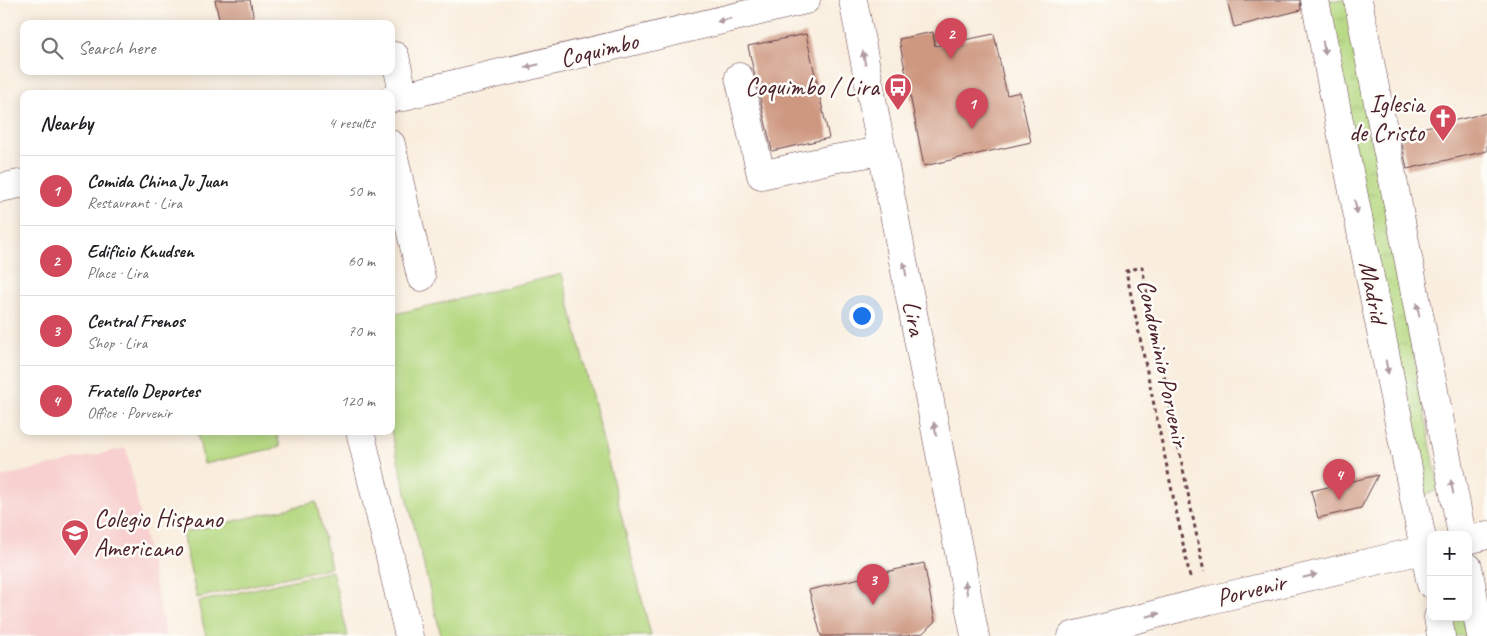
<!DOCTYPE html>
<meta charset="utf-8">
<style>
:root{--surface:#fff;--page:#f6f6f6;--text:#202124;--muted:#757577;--line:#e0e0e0;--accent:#d1495b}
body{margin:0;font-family:Caveat,sans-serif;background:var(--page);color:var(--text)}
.controls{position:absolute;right:15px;bottom:15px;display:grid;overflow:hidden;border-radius:10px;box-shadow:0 2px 12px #0003}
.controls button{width:45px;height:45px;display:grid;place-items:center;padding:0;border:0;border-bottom:1px solid var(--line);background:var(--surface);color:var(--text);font:25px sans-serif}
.you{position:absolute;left:861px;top:315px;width:18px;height:18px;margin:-12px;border:4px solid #fff;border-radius:50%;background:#1a73e8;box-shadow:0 0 0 8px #1a73e833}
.badge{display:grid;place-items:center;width:32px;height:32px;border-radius:50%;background:var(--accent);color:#fff;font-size:16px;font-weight:700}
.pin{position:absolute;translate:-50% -41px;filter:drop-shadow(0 1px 2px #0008)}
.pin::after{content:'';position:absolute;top:26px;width:18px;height:15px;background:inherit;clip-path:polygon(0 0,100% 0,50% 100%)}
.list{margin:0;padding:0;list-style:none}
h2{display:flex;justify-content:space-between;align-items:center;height:65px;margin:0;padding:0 20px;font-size:21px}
h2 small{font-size:16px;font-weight:400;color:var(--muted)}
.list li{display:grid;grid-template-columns:32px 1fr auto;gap:15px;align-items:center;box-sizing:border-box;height:70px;padding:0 20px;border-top:1px solid var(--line)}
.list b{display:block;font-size:19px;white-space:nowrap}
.list p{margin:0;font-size:16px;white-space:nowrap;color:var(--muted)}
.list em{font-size:16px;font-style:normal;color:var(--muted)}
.icon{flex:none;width:28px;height:28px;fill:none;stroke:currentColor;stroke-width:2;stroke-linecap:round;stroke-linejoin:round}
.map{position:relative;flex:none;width:1487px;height:636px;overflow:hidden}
.search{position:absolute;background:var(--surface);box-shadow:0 2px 12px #0003;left:20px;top:20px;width:375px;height:55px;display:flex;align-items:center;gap:12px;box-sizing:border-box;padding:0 18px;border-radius:10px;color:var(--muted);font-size:19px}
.panel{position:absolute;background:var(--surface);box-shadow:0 2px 12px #0003;left:20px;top:90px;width:375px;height:345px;border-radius:10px}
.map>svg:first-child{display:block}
</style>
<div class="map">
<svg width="1487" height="636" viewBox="0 0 1487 636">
<defs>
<pattern id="grass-tufts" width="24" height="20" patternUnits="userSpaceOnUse" patternTransform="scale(1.25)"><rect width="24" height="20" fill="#b5d881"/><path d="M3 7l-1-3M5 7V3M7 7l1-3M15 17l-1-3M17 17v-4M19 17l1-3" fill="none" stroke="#9db970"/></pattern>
</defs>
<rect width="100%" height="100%" fill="#fdfcf7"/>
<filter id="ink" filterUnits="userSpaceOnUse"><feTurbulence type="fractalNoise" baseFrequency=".02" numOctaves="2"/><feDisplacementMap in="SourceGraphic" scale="10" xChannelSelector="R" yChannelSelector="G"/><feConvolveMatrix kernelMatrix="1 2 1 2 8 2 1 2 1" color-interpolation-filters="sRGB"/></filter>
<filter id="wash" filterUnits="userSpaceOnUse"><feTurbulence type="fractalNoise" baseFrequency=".0096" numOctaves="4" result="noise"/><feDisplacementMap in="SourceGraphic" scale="20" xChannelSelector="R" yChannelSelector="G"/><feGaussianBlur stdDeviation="1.12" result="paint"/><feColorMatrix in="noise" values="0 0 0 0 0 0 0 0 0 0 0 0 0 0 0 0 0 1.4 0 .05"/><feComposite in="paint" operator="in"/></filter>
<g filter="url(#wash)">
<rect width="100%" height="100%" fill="#f9eddd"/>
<path fill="#f7d0cf" d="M126,448l40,188h-166v-159z"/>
<path fill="url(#grass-tufts)" stroke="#807c56" d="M1324,0h23l92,489 -11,5 -8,-1z
M1445,617h22l4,19h-22z"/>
<path fill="#b5d881" stroke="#807c56" d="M562,274l89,362h-210l-50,-205v-116z
M197,431h79l4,16 -76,17z
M316,502l15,65 -134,31 -15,-65z
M332,571l16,65h-142l-8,-34z"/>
<g id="blocks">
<path fill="#cd9780" d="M215,0h35l5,24h-35z
M1227,0h73l1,10 -67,17z
M933,32l2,14 59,-12 13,61 13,-3 11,50 -107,24 -25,-127z
M806,34l23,104 -57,13 -24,-105z
M1487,113v38l-80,18 -7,-36z
M1378,475l-17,33 -43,10 -7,-27z
M924,563l11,58 -12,12 -16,3h-86l-12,-46z"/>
</g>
</g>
<g filter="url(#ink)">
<use href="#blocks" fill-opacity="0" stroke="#643e46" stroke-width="1"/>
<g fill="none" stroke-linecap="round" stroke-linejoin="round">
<g stroke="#643e46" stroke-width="29">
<path id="minor" d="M1315,0l116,584
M1358,0l104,535
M395,56l9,41
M739,77l22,98 72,-16 49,-8
M391,99l415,-99
M391,144l30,133
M0,188l24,-5
M360,431l49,205
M1468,540l19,-5
M1468,567l13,69
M1438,617l3,19
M1072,636l138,-36 221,-52"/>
</g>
<g stroke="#643e46" stroke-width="29">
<path id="major" d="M853,0l122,636"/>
</g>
<path stroke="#643e46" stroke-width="3" stroke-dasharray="4 4" stroke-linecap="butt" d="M1190,577l-64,-306 16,-4 62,305"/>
<use href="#minor" stroke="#fff" stroke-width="28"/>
<use href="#major" stroke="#fff" stroke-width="28"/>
</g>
<defs><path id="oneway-solid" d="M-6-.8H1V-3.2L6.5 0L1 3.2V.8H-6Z" transform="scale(1.25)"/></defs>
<g fill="#ae9aa0">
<use href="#oneway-solid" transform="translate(724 20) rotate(166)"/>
<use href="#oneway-solid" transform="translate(1324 48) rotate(79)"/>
<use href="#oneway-solid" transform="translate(864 58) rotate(-101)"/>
<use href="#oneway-solid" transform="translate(532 66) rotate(166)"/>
<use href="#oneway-solid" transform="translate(1356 207) rotate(79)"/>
<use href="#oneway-solid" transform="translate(905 269) rotate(-101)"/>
<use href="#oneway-solid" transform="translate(1418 310) rotate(-101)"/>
<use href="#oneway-solid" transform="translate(1387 367) rotate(79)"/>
<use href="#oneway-solid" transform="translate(935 429) rotate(-101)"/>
<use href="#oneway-solid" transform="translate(1452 487) rotate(-101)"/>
<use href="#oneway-solid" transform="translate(1310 576) rotate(-14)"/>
<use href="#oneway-solid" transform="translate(966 588) rotate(-101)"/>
<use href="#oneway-solid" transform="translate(1153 615) rotate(-14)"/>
</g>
</g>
<defs>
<g id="bus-pin" transform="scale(1.4375)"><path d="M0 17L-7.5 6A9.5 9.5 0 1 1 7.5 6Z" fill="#d1495b" stroke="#fdfcf7"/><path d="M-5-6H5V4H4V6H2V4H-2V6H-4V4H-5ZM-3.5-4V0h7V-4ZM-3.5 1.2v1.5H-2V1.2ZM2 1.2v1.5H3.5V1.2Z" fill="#fff"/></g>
<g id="church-pin" transform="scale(1.4375)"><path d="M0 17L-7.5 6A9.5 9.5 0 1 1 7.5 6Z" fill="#d1495b" stroke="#fdfcf7"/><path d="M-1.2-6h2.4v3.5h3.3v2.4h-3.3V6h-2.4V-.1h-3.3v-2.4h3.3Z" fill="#fff"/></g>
<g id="school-pin" transform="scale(1.4375)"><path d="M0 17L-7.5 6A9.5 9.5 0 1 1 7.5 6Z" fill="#d1495b" stroke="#fdfcf7"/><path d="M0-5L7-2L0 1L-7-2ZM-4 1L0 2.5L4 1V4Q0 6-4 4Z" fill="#fff"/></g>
</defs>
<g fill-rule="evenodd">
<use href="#bus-pin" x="898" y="87"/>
<use href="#church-pin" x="1443" y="118"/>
<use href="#school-pin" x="75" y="533"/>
</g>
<g text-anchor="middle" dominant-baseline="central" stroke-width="5" stroke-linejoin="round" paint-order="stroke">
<g font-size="25" fill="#4a1f2b" stroke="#fdfcf7">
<text transform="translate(599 50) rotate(-14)">Coquimbo</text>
<text transform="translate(1373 292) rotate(79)">Madrid</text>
<text transform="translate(914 318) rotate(79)">Lira</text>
<text transform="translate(1163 363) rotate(78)">Condominio Porvenir</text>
<text transform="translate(1251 590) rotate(-14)">Porvenir</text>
</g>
<g font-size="25" fill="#4a1f2b" stroke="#fdfcf7" text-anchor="end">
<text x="879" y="87">Coquimbo / Lira</text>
<text x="1424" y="104">Iglesia<tspan x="1424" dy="29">de Cristo</tspan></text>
<text x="94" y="519" text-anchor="start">Colegio Hispano<tspan x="94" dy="29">Americano</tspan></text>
</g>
</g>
</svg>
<div class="controls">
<button>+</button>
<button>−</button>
</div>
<div class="you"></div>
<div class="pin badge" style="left:972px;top:129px">1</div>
<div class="pin badge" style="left:951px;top:59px">2</div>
<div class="pin badge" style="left:873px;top:605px">3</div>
<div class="pin badge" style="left:1339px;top:500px">4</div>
<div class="search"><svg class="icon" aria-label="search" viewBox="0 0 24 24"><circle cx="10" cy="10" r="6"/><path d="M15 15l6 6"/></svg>Search here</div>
<section class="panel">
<h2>Nearby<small>4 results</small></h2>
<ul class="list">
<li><span class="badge">1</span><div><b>Comida China Ju Juan</b><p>Restaurant · Lira</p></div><em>50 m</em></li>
<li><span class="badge">2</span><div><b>Edificio Knudsen</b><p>Place · Lira</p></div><em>60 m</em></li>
<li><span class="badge">3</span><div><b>Central Frenos</b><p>Shop · Lira</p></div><em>70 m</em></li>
<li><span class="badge">4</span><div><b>Fratello Deportes</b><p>Office · Porvenir</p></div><em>120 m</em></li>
</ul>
</section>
</div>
